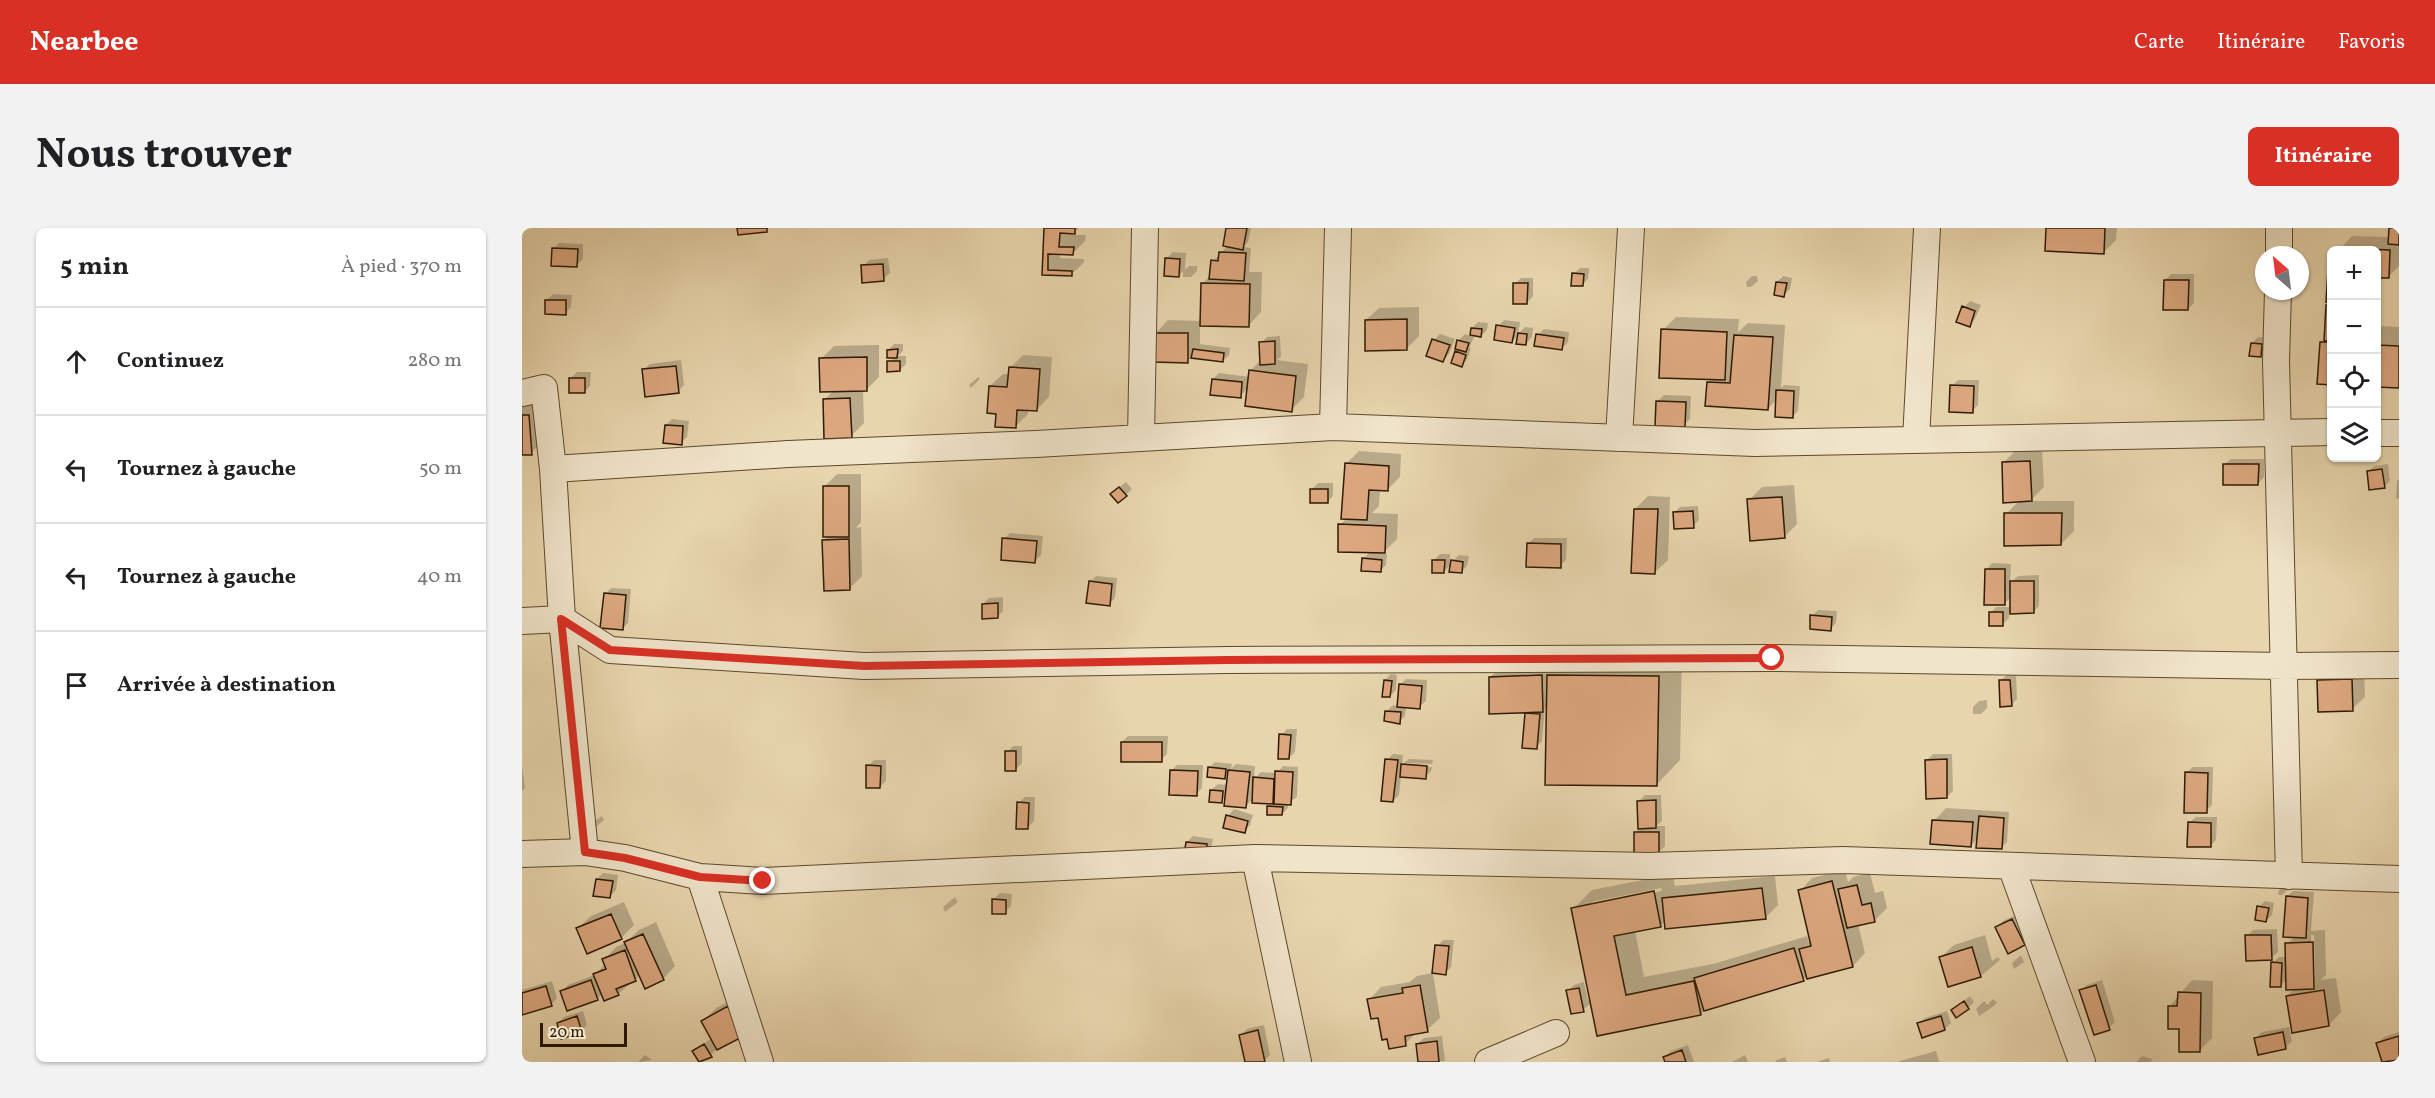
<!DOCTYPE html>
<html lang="fr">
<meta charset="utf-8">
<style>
:root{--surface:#fff;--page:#f2f2f2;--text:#202124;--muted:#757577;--line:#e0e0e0;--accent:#d93025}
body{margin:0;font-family:Vollkorn,serif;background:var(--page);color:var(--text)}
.controls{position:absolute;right:18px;top:18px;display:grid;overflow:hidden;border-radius:9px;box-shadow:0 2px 4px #0004}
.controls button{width:54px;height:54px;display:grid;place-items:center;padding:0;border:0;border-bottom:2px solid var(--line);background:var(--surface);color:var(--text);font:30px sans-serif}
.compass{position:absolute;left:1733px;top:18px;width:54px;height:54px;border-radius:50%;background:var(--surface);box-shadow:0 2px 4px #0004;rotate:332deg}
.scale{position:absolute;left:18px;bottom:15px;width:87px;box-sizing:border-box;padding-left:6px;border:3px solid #2f1a00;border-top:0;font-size:16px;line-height:21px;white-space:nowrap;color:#2f1a00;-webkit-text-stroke:4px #f0e4ca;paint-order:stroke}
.stop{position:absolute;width:18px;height:18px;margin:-14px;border:4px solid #d93025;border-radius:50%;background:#fff}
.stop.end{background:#d93025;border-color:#fff;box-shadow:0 2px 6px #0008}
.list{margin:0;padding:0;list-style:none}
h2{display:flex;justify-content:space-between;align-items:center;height:78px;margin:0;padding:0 24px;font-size:26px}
h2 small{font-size:20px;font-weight:400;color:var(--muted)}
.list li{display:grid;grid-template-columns:39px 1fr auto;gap:18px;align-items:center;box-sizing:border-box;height:108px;padding:0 24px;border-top:2px solid var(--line)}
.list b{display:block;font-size:22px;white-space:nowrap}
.list em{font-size:20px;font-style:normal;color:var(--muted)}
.icon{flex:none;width:33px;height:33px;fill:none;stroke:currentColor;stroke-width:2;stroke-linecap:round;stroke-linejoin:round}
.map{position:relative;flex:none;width:1877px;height:834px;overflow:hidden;border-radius:9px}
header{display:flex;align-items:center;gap:36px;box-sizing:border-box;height:84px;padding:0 30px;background:var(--accent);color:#fff}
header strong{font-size:28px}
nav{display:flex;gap:33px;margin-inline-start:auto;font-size:21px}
.intro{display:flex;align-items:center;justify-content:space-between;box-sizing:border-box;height:144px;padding:0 36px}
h1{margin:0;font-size:42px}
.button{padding:15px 27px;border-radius:9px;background:var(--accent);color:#fff;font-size:21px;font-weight:700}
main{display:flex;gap:36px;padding:0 36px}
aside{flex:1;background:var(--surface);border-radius:9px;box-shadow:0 2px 4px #0004}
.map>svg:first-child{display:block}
</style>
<header>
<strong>Nearbee</strong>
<nav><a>Carte</a><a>Itinéraire</a><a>Favoris</a></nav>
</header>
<div class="intro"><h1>Nous trouver</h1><a class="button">Itinéraire</a></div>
<main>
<aside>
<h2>5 min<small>À pied · 370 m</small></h2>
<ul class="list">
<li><svg class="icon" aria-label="ahead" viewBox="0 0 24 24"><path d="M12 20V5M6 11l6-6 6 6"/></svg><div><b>Continuez</b></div><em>280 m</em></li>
<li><svg class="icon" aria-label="left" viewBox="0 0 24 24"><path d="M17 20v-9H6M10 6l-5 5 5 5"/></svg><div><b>Tournez à gauche</b></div><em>50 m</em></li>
<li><svg class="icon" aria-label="left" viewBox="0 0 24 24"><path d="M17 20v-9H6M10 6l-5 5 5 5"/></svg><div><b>Tournez à gauche</b></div><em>40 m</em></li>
<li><svg class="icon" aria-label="arrive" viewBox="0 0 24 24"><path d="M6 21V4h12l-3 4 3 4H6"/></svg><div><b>Arrivée à destination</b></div></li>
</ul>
</aside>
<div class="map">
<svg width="1877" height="834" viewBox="0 0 1877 834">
<rect width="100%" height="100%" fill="#e8d5ad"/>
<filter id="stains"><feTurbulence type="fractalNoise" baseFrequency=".00333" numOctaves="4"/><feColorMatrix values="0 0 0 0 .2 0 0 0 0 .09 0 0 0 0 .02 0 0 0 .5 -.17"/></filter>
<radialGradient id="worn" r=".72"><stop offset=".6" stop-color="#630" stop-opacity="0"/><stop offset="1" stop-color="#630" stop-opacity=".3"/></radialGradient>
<path fill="#0003" fill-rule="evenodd" d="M524,0h33l-7,7h14l-1,6 -13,13 -12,-1v5l24,1v3l-13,13 -27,-1z
M706,0h23l-3,14 -5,5 8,1 -2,24h13l-1,40 -12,13 -49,-1v20l30,4 -1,7 -6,6 -31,-4 -5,4 -31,-28 12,-13 33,1 1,-37 9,-9 1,-14 8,-6 7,-9z
M1526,0h69l-1,12 -13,13z
M1869,0h8v38l-11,11 -12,-27h-37l13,-14 38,1z
M37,15l24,1v15l-6,6 -24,-16z
M651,24l13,1 -1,17 4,-4h8v5l-6,6h-8v-6l-4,5 -12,-18z
M366,30l2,15 -7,6 -20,-13 6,-6z
M1058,40h9l-1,11 -6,6 -8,-11z
M1649,46h23v29l-6,6 -23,-29z
M1230,48h5l1,5 -7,6h-4l-1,-5z
M1261,48l9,2 -2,11 -6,6 -7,-13z
M999,50h12v18l-6,7 -12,-19z
M31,66l19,1 -1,12 -6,6 -18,-13z
M1448,73l11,4 -6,14 -6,6 -5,-18z
M897,79v29l-13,13 -40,-29 13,-12z
M1154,89l63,2 -1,13 10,-9 37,2 -4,63 3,-3 16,1 -2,25 -6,6 -15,-18 -9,10 -60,-27 4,-4 -49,-48z
M982,92l16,2 -2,12 7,-7 8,1 -1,9 -6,7 -7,-10 -7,8 -14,-16z
M956,94l10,1 -1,7 -6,6 -6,-1 -6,13h2l-4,12 -6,6 -5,-14 3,-3v-9l6,-6 6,2 1,-8z
M1854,98l23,1v60l-23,-1z
M1022,101l25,3 -1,10 -6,6 -24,-13z
M918,106l15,5 -6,15 -6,6 -9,-20z
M758,108l1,21 -4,3 31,4 -4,33 -13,13 -43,-22 -8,8 -27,-17 6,-6 31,4v-6l11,-11v-17l6,-6z
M1736,109l9,1 -1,12 -6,6 -8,-13z
M372,116h9v7l-5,5h8v8l-6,6 -11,-8 5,-5 -6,-7z
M357,117v32l-13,13h-3l1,33 -13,13 -27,-36 9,-9 -12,-32 13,-13z
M501,127l29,2 -3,40 -12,12h-9v5l-13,13 -17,-15 -8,-26 13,-12h7v-6z
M159,132l3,25 -6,6 -34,-21 6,-6z
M55,144h14l-1,14 -6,6 -13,-14z
M456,149l2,2 -9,9 -2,-3z
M1436,152h21l-1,25 -6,6 -20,-25z
M1142,167l27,1 -1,23 -6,6 -26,-24z
M19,175l3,37 -13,13 -9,1v-50z
M150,191l17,2 -2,16 -6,6 -15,-18z
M1520,221l2,38 -14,14h44v30l-13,13 -55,-30 13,-13 -16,-38 13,-13z
M837,223l42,3 -1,23 -13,13 -7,-1 -1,17 -7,7 26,1 -1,25 -15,15h5l-1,11 -6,6 -17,-12 8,-8 -31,-26 7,-7 -1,-54z
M1709,231h33v18l-6,7 -34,-19z
M1866,236l2,17 -6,6 -16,-15 6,-6z
M315,246h24v48l-5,6 5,-1 1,49 -13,13 -26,-48 6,-6 -5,-48z
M1877,251v20l-3,-1 1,-17z
M604,254l6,7 -6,6 -8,-7z
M796,255h15v13l-6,6 -15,-13z
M1272,257l3,39 -13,13 -35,-37 13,-13z
M1126,268l22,1 -2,63 -13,12 -20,-63z
M1176,278l1,14 -6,6 -19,-13 6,-6z
M488,305l33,3 -2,19 -6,6 -31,-22z
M1012,310h33l-1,22 -6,6 -32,-22z
M918,326h10v10l9,-9 10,1 -2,10 -6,6 -9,-9 -8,9 -10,-12z
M1470,335l19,1 -1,19 8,-7 21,-1v31l-6,6h-24v6l-6,6 -13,-11 6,-6h16v-11l-8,8 -18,-34z
M574,348l21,2 -2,20 -6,6 -19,-22z
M89,360l20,1 -3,34 -6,6 -17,-35z
M481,369v14l-6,6 -14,-13 6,-6z
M1296,382l19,1 -1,12 -6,6 -18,-13z
M1160,425l-2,107 -23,24 -109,-79 -3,3 -3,33 -6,6 -9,-33 2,-3 -39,-34 13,-12z
M1842,439l1,30 -13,12 -34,-28 13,-13z
M869,446l6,1 -1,15 -6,6 -5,-16z
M1494,446l1,25 -6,6 -11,-24 7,-6z
M884,451l21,1 -1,21 -7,6 -13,-1 -1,10 -6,6 -12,-11 6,-6 5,1 2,-21z
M1465,472v8l-6,6h-8v-7l6,-6z
M765,501h10l-2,23 -6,6 -8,-23z
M606,508h40l-1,18 -6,6 -39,-18z
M491,518h9v17l-6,6 -9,-17z
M871,526l10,1 -1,10 7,-6 24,1 -1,4 -26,-1v3l26,1 -1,4 -6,6 -24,-1 -2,19 -6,6 -6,-41z
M1411,526h19l1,37 -6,6 -20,-37z
M352,532h12v21l-6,6 -12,-21z
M693,534l17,2 -1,5 5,-5 19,2 -1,13 7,-7 16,1 6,-7 15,1 -1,30 -9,6v5l-6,6 -14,-7 4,-4 -18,-5 -9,9 -18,-11 -6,5 -10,-11 7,-6 10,1 1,-12 -5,5 -15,-10z
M655,537h26l-1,23 -6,6 -25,-23z
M0,538l3,22 -3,3z
M1671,539h20l-1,38 -6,6 -20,-38z
M1123,567h16l1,26 -6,5h9v20l-6,6 -23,-20 3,-3v-28z
M503,569h10l-1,24 -7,7 -8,-25z
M1424,580l63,4 -2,30 -6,6 -22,-11 -8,9 -37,-25z
M712,581l19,6 -3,10 -6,7 -16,-16z
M80,588l2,4 -12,10 -3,-5z
M1674,589h21l-1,23 -6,6 -21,-23z
M671,608l20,3 -2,10 -24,-7z
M1323,642l3,12 5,-5 17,-4 5,20 8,-2 4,17 -13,13 -16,3 7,29 -12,13 -45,11v-2l-5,5 -98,29 -4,5 -109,-12 -9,8 -15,-19 6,-6 10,-3 4,18h3l-18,-91 19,-19 81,-16 2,12 100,-10 3,29 -13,13 -100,3 -5,5 -25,5 9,46 69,-13 94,-28 2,6 2,-3 -11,-48 12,-13zM1139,660l1,3 -70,14v-3z
M81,645l15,2 -2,15 -6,6 -13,-17z
M1763,656l4,1 -1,4 -6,6h-4l1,-5z
M1771,663l21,1 -3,39 14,-1 1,45 -6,5 16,-2 5,34 -12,13 -42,-29 8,-8 -7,-10 -8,8 -7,-23 6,-6h8v-13l8,-8 -8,-39zM1789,707h3l1,42h-3z
M478,665l12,1 -1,12 -6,6 -11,-13z
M433,669l3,5 -13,10 -2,-5z
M1743,673l9,2 -2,12 -6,6 -7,-14z
M102,674l10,23 -13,13 -43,-10 13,-12z
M1496,686l12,24 -6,6 -27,-16 6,-7z
M134,694l19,44 -12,13 -23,-4 -22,19 -15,-1 -6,6 -35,-8 6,-6 27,-10 10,-11 -1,-4 12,-13 9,-4 14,-13z
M1755,701l1,23 -7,6 -24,-22 6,-6z
M1463,707l7,26 6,-4 2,3 -19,16 -40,-19 13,-12z
M921,712h11l-3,27 -6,6 -8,-27z
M1499,727l3,7 -10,7 -2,-6z
M911,745l7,45 -13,12 -10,2 -12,12 -17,-7 -9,-21 -10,-16 12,-13 29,-5 7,-6z
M1580,752l13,42 -6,6 -28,-37 6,-6z
M1670,752l21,1 -1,57 -13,13 -18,-23 -11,-22z
M30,753l5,17 -6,7 -29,8v-23z
M219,767l-23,53 -7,7 -17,-4 18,-13 -9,-17 13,-13z
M1448,768l4,6 -6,6 -15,2z
M1471,771l4,3 -3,4 -15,10 -3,-7 6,-6 3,-2 2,4z
M61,783l4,14 -6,6 -23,-8 6,-6z
M1425,783l4,12 -6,6 -26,-5 6,-6z
M742,797l6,30 -6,6 -17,1 -6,-27 6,-6z
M1767,799l3,14 -6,6 -30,-9 6,-6z
M1877,804v26l-16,4 -5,-19 6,-6z
M920,808l3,25 -26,1 -2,-18 7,-6z
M1166,817l6,17h-27l-2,-5 6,-6z
M1414,823l3,11h-40l1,-1z
M123,827l7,5 -13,2v-1z
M1223,827l3,7h-16z
M1620,828l10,3 -1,3h-15z
M1263,829l2,5h-12l2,-2z
M1307,830l1,4h-13z"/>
<path fill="#dca77f" stroke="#2f1a00" stroke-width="1.5" d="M215,0h30v4l-29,3z
M522,0h31v6l-15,-1 -1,14h15l-1,8 -25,-1v16l24,1v5l-30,-1z
M704,0h21l-4,22 -20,-4z
M1524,0h59l-1,26 -59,-3z
M1867,0h10v17l-11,-1z
M30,20l26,1 -1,18 -26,-1z
M1816,20l52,2 -1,28h-13v-28h-38z
M697,24l27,1 -2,28 -35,-2 2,-19 7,1z
M643,30l15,1 -1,18 -15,-1z
M361,36l1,17 -22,2 -1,-18z
M1806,42h4v33l-6,-1z
M1050,45l12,1 -1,12h-12z
M1642,52h25l-1,30h-25z
M1254,54l11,1 -3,14 -10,-2z
M679,55l49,1 -1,43 -49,-1z
M991,55h15l-1,21h-14z
M23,72h21v15l-21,-1z
M1804,77h6v36h-8z
M1440,78l13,5 -5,16 -14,-5z
M885,91v31l-42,1v-31z
M974,97l19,3 -3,15 -18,-3z
M949,100l11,1 -1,8 -11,-2z
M1139,101l66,3 -2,48 -66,-2z
M632,105h34v30l-35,-1z
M996,105l9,1 -1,11 -10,-1z
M1014,106l28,4 -2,12 -28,-4z
M1212,107l39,2 -5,73 -63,-4 2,-24 23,1z
M910,111l18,6 -7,17 -17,-6z
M935,112l12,3 -3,9 -11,-3z
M753,113v23l-15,1 -1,-23z
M1798,114h12v43l-15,-1z
M1729,115l11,1 -1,13 -12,-1z
M1854,117l23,1v42l-23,-1z
M376,121l-1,9h-10v-8z
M671,121l31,4 -1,9 -32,-4z
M933,123l11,4 -4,12 -11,-4z
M345,129v34l-47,1 -1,-34z
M365,133h13v10l-13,1z
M154,138l3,27 -34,4 -3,-28z
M487,139l31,2 -3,42 -20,-1 -1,18 -21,-1 1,-13 -9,-1 2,-27 18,1z
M727,142l47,6 -4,36 -47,-6z
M47,150h16v15h-16z
M690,151l30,3 -1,16 -31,-3z
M1428,157l24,1 -1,27 -24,-1z
M1254,162l18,1 -1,27 -18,-1z
M328,170l2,40 -28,1 -1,-40z
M1134,173l30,1 -1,25 -30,-1z
M0,187h7l3,40h-10z
M143,197l18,1 -1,19 -19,-2z
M1508,233l2,40 -29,2 -1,-41z
M823,235l44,3 -1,25 -19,-1 -2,30 -26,-1z
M1701,236h36l-1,21h-35z
M1860,241l3,19 -16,2 -2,-19z
M301,258h26v51h-26z
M597,259l8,9 -9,7 -8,-9z
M788,261h18v14h-18z
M1260,269l3,41 -35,3 -3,-42z
M1112,281h24l-3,65 -24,-1z
M1171,283l1,17 -20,1 -1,-17z
M1482,285h58l-1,32 -57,1z
M816,296l48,2 -1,27 -47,-1z
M480,310l35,3 -2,22 -34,-3z
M327,311l1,51 -26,1 -2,-51z
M1005,315l34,1v24l-35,-1z
M840,330l20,2 -1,12 -20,-1z
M910,332h13l-1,13h-12z
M929,332l12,2 -1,11 -13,-1z
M1463,341h20v36h-21z
M567,353l23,3 -2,22 -24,-3z
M1488,353h24v32l-24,1z
M82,365l22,2 -3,35 -23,-2z
M476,375v15l-16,1v-15z
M1467,384h14v14h-14z
M1288,387l22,2 -1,14 -21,-2z
M1020,447l1,37 -54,2v-37z
M1025,447l112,1 -2,110 -112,-1z
M1830,451l1,32 -35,1 -1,-32z
M862,452l8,1 -2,16h-8z
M1477,452h11l2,26 -12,1z
M877,456l23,2 -2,23 -23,-2z
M863,483l16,1 -1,12 -16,-3z
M1003,485l15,1 -3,35 -15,-1z
M757,506l12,1 -2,24h-11z
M599,514h41v20h-41z
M483,523h11v20h-11z
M863,531l13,1 -5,42 -12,-1z
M1425,531v39l-21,1 -1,-39z
M879,536l26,2 -1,13 -26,-2z
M344,537l15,1 -1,22h-14z
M686,539l18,2 -1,10 -18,-2z
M648,542l28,1 -1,25 -28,-1z
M706,542l22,2 -4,36 -22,-2z
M753,543l18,1 -2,33 -17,-1z
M1663,544l23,1 -1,40h-23z
M731,549l21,2 -1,25 -21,-1z
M688,562l13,1 -1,12 -13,-1z
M1134,572v28l-18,1 -1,-28z
M495,574l12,1 -1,26h-12z
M745,578l16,1 -1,8h-15z
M704,587l22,6 -3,12 -22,-5z
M1457,588l25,2 -2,31 -26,-1z
M1410,592l41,2 -2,25 -41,-3z
M1666,594l23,1v24h-24z
M1112,604h25v21h-25z
M664,614l21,2 -1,13 -22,-2z
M74,651l17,2 -3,17 -17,-2z
M1310,653l21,86 -46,12 -8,-30 12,-3 -13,-56z
M1335,657l5,20 9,-2 4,19 -28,6 -9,-39z
M1240,660l4,31 -101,10 -3,-31z
M1132,663l7,36 -47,9 12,59 68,-14 7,34 -104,21 -26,-128z
M1764,668l22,2 -2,40 -23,-1z
M470,671l14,1v14h-14z
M1735,678l12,2 -3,14 -11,-2z
M89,686l11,25 -35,15 -11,-26z
M1490,691l13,26 -17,9 -13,-27z
M121,706l21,46 -19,9 -21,-47z
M1723,707h26l1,25 -26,1z
M1791,714l1,47 -28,1 -1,-47z
M913,717l14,1 -3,29 -14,-2z
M1450,719l9,30 -33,10 -9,-30z
M1272,720l10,33 -100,30 -10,-33z
M103,722l11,31 -20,8 3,6 -15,6 -11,-27 13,-5 -4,-10z
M1749,734l11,1 -1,24h-11z
M69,752l7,20 -31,11 -7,-20z
M898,757l8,47 -23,4 1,10 -17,3 -2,-10 -5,1 -4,-22 -7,1 -4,-20 36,-6 -1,-5z
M1574,757l14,45 -16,5 -15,-45z
M24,758l6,20 -30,9v-22z
M1057,760l5,24 -13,2 -5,-24z
M1802,762l5,36 -37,7 -6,-37z
M1656,764l23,1 -1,59h-21v-23h-11v-23h9z
M1442,773l5,8 -13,9 -5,-8z
M206,778l16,30 -27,14 -16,-29z
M55,788l5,16 -21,7 -4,-16z
M1419,788l4,14 -23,8 -5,-15z
M736,802l7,32h-20l-6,-27z
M1761,804l3,17 -28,6 -4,-17z
M1877,808v24l-17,2 -6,-19z
M915,813l2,21h-21l-2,-18z
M182,816l8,13 -13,5 -7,-11z
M1160,822l4,12h-21l-2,-5z"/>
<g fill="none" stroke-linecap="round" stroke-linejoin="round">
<g stroke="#5d492b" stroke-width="28">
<path id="minor" d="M1757,27v-27
M1756,63l-2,70 13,515
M0,165l22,-5 9,81 9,150 23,233
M811,199l5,-199
M1854,205h23
M619,209l4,-209
M1097,210l12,-210
M1394,212l11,-212
M31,241l235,-15 248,-10 297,-17 422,16 577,-11
M0,393l40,-2 48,31 254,16 363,-6 545,-2 512,8 115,-1
M0,626l63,-2 40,6 75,19 63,4 492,-23 394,8 194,-6 556,19
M733,630l43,204
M1489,638l71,196
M178,649l60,185
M966,834l68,-29"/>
</g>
<use href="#minor" stroke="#f0e4ca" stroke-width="26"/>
</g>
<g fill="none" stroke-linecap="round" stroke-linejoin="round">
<path stroke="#d93025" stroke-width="8" d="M241,653l-63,-4 -75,-19 -40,-6 -24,-233 49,31 254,16 363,-6 545,-2"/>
</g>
<rect width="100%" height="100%" filter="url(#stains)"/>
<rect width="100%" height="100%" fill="url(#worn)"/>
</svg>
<div class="controls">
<button>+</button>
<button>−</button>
<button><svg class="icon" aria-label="locate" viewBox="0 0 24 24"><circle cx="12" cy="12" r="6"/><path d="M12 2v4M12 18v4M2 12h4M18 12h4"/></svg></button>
<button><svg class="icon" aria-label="layers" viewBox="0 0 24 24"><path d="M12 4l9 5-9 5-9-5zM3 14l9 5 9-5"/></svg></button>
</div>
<svg class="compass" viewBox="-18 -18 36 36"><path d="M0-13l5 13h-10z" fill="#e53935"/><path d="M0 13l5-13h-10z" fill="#757577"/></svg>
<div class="scale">20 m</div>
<div class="stop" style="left:1250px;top:430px"></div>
<div class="stop end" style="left:241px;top:653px"></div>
</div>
</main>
